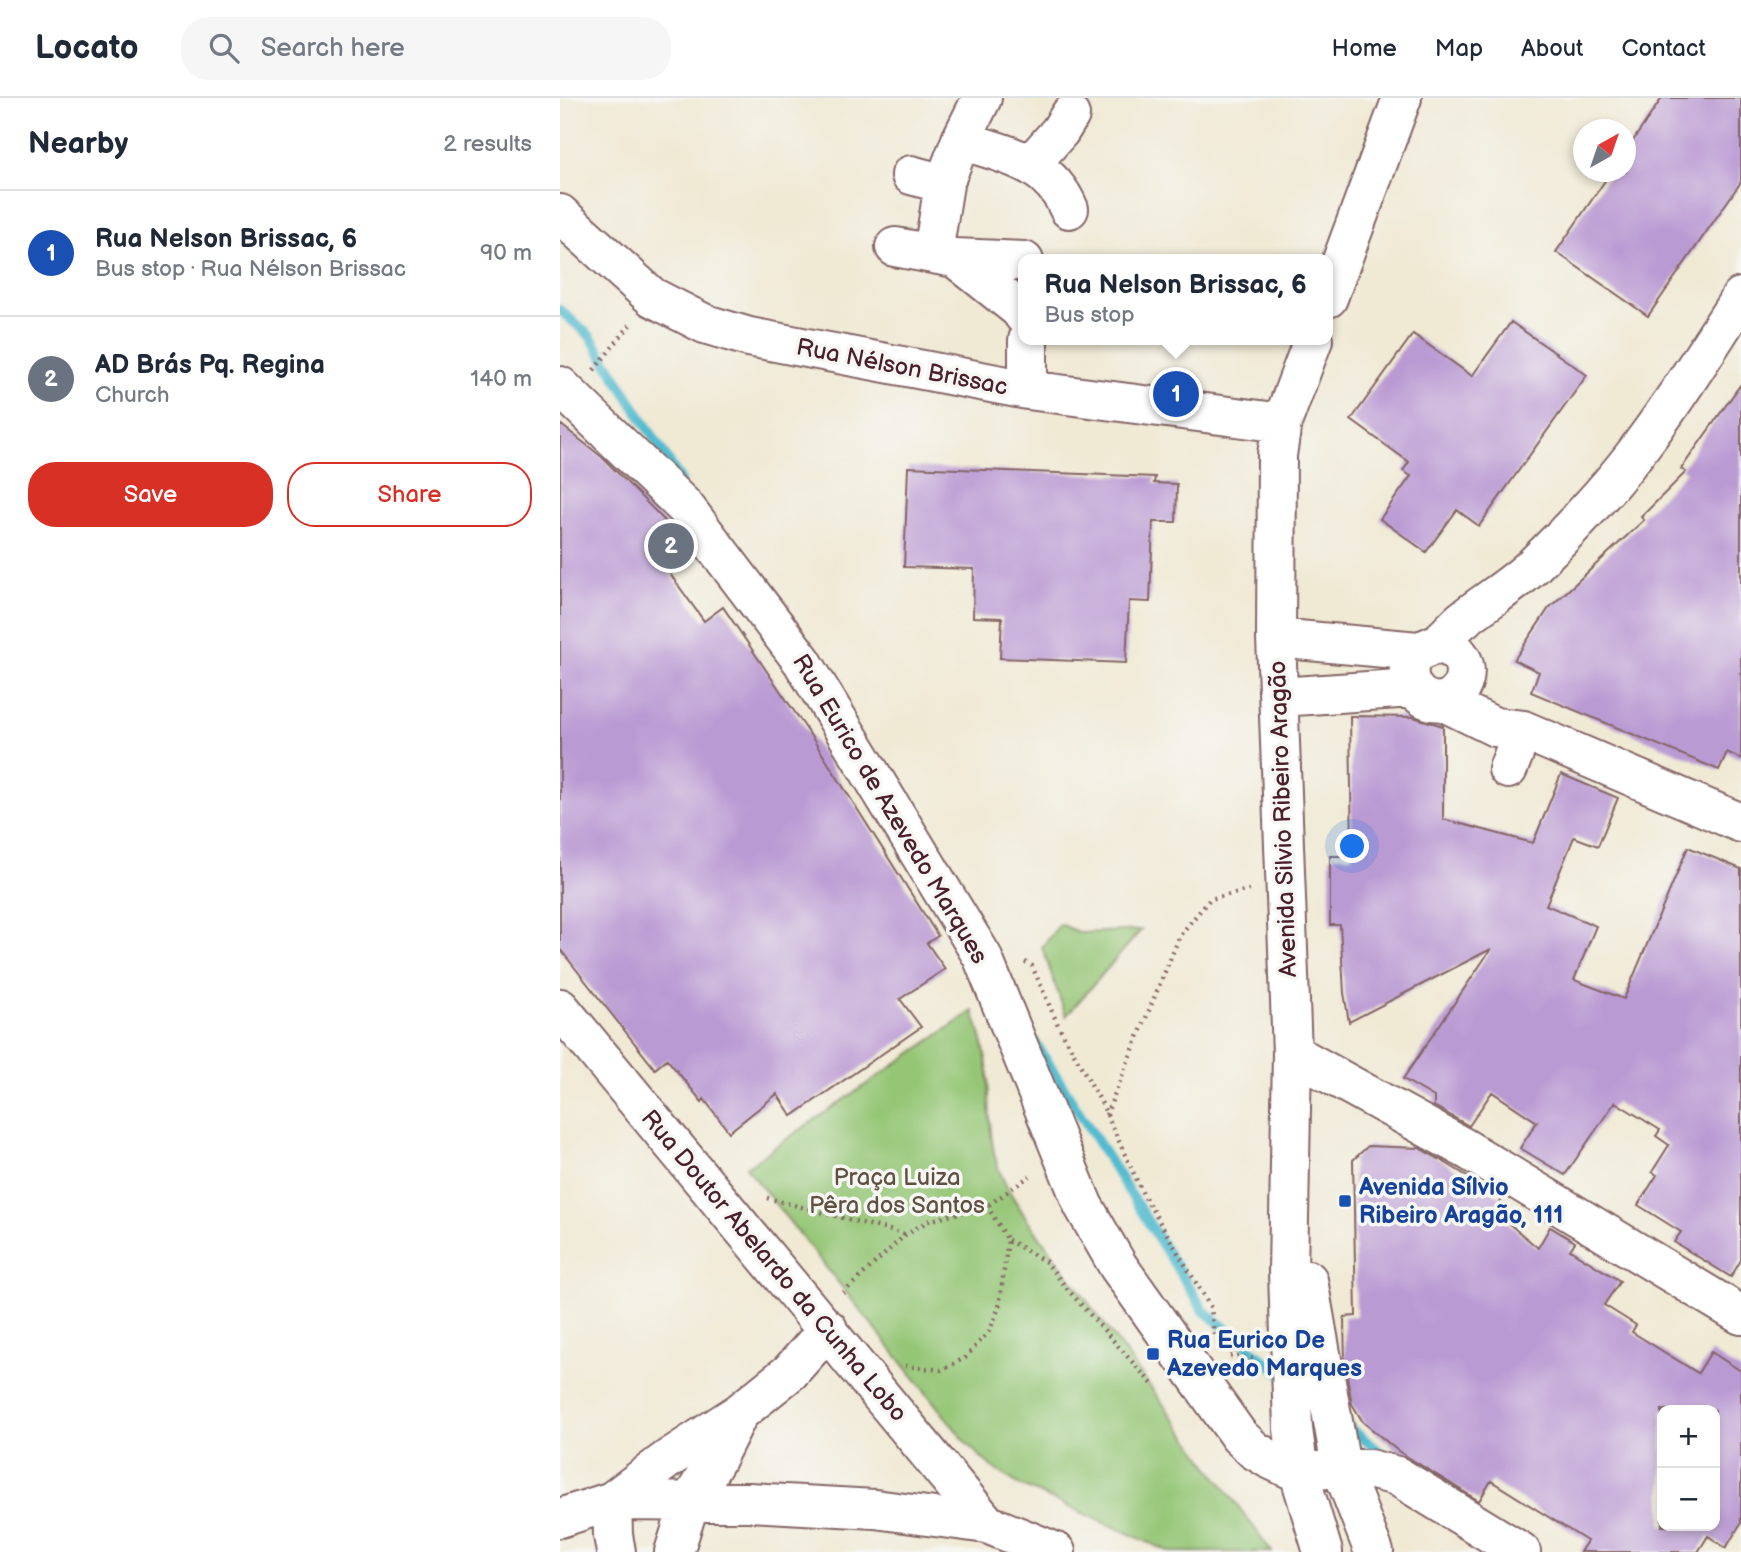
<!DOCTYPE html>
<meta charset="utf-8">
<style>
:root{--surface:#fff;--page:#f6f6f7;--text:#1f2937;--muted:#747a83;--line:#e0e1e3;--accent:#d93025}
body{margin:0;font-family:"Balsamiq Sans",sans-serif;background:var(--page);color:var(--text)}
.controls{position:absolute;right:21px;bottom:21px;display:grid;overflow:hidden;border-radius:14px;box-shadow:0 4px 10px #0003}
.controls button{width:63px;height:63px;display:grid;place-items:center;padding:0;border:0;border-bottom:2px solid var(--line);background:var(--surface);color:var(--text);font:35px sans-serif}
.compass{position:absolute;left:1013px;top:21px;width:63px;height:63px;border-radius:50%;background:var(--surface);box-shadow:0 4px 10px #0003;rotate:40deg}
.you{position:absolute;left:793px;top:749px;width:24px;height:24px;margin:-18px;border:5px solid #fff;border-radius:50%;background:#1a73e8;box-shadow:0 0 0 10px #1a73e833}
.badge{display:grid;place-items:center;width:46px;height:46px;border-radius:50%;background:var(--accent);color:#fff;font-size:23px;font-weight:700}
.pin{position:absolute;translate:-50% -50%;border:4px solid #fff;box-shadow:0 2px 7px #0006}
.popup{position:absolute;left:458px;top:156px;width:315px;height:91px;box-sizing:border-box;display:grid;place-content:center;border-radius:14px;background:var(--surface);filter:drop-shadow(0 2px 5px #0005);font-size:23px;white-space:nowrap;color:var(--muted)}
.popup b{font-size:26px;color:var(--text)}
.popup::after{content:'';position:absolute;left:50%;top:100%;margin-left:-14px;border:14px solid transparent;border-top-color:var(--surface)}
.list{margin:0;padding:0;list-style:none}
h2{display:flex;justify-content:space-between;align-items:center;height:91px;margin:0;padding:0 28px;font-size:30px}
h2 small{font-size:23px;font-weight:400;color:var(--muted)}
.list li{display:grid;grid-template-columns:46px 1fr auto;gap:21px;align-items:center;box-sizing:border-box;height:126px;padding:0 28px;border-top:2px solid var(--line)}
.list b{display:block;font-size:26px;white-space:nowrap}
.list p{margin:0;font-size:23px;white-space:nowrap;color:var(--muted)}
.list em{font-size:23px;font-style:normal;color:var(--muted)}
.actions{display:flex;gap:14px;padding:21px 28px}
.actions a{flex:1;padding:16px 0;border:2px solid var(--accent);border-radius:28px;text-align:center;font-size:24px;color:var(--accent)}
.actions .main{background:var(--accent);color:#fff}
.icon{flex:none;width:38px;height:38px;fill:none;stroke:currentColor;stroke-width:2;stroke-linecap:round;stroke-linejoin:round}
.map{position:relative;flex:none;width:1181px;height:1454px;overflow:hidden}
header{display:flex;align-items:center;gap:42px;box-sizing:border-box;height:98px;padding:0 35px;background:var(--surface);border-bottom:2px solid var(--line)}
header strong{font-size:33px}
nav{display:flex;gap:38px;margin-inline-start:auto;font-size:24px}
.search{width:490px;height:63px;background:var(--page);display:flex;align-items:center;gap:18px;box-sizing:border-box;padding:0 24px;border-radius:28px;color:var(--muted);font-size:26px}
main{display:flex}
aside{flex:1;background:var(--surface)}
.map>svg:first-child{display:block}
</style>
<header>
<strong>Locato</strong>
<div class="search"><svg class="icon" aria-label="search" viewBox="0 0 24 24"><circle cx="10" cy="10" r="6"/><path d="M15 15l6 6"/></svg>Search here</div>
<nav><a>Home</a><a>Map</a><a>About</a><a>Contact</a></nav>
</header>
<main>
<aside>
<h2>Nearby<small>2 results</small></h2>
<ul class="list">
<li><span class="badge" style="background:#1a4fb4">1</span><div><b>Rua Nelson Brissac, 6</b><p>Bus stop · Rua Nélson Brissac</p></div><em>90 m</em></li>
<li><span class="badge" style="background:#6b7280">2</span><div><b>AD Brás Pq. Regina</b><p>Church</p></div><em>140 m</em></li>
</ul>
<div class="actions"><a class="main">Save</a><a>Share</a></div>
</aside>
<div class="map">
<svg width="1181" height="1454" viewBox="0 0 1181 1454">
<rect width="100%" height="100%" fill="#f6f6f2"/>
<filter id="ink" filterUnits="userSpaceOnUse"><feTurbulence type="fractalNoise" baseFrequency=".0143" numOctaves="2"/><feDisplacementMap in="SourceGraphic" scale="14" xChannelSelector="R" yChannelSelector="G"/><feConvolveMatrix kernelMatrix="1 2 1 2 8 2 1 2 1" color-interpolation-filters="sRGB"/></filter>
<filter id="wash" filterUnits="userSpaceOnUse"><feTurbulence type="fractalNoise" baseFrequency=".00686" numOctaves="4" result="noise"/><feDisplacementMap in="SourceGraphic" scale="28" xChannelSelector="R" yChannelSelector="G"/><feGaussianBlur stdDeviation="1.57" result="paint"/><feColorMatrix in="noise" values="0 0 0 0 0 0 0 0 0 0 0 0 0 0 0 0 0 1.4 0 .05"/><feComposite in="paint" operator="in"/></filter>
<g filter="url(#wash)">
<rect width="100%" height="100%" fill="#f0e9d4"/>
<path fill="#95c676" stroke="#707250" stroke-width="2" d="M500,826l20,9 61,-3 -75,86 -24,-69z
M413,913c7,20 13,41 15,63 2,32 0,66 11,96 8,20 21,39 33,56l240,326h-102l-150,-67 -28,-18 -24,-22 -222,-278z"/>
<g fill="none" stroke-linecap="round" stroke-linejoin="round">
<path stroke="#52bbcf" stroke-width="10" d="M0,212l30,26 91,145
M475,944l169,269 78,63
M784,1325l45,36"/>
</g>
<g id="blocks">
<path fill="#ba9ad3" fill-rule="evenodd" d="M1102,0h79v84l-93,134 -92,-64 55,-80h15v-21z
M951,224l76,53 -108,151 -22,-16 -31,42 -46,-33 31,-43 -8,-5 6,-9 -58,-42 62,-86 59,42z
M1181,286v375l-14,-7 -8,18 -188,-78 8,-20 -25,-12 35,-52 95,-88 -3,-3 45,-45 -5,-3z
M0,326l42,33 62,63 26,37 -20,17 34,47 19,-14 86,126 129,203 -11,7 18,26 -45,30 21,28 -129,89 -15,-22 -48,38 -25,-33 -2,3 -35,-43 -12,10 -95,-120z
M348,369l247,10 -1,6 23,1 -1,38h-23l-3,80 -21,-1 -3,62 -126,-5 2,-40 -29,-1 1,-48 -70,-2z
M790,618l63,1 30,9v93l90,24 28,-69 57,24 -20,48 -24,-9 -28,68 50,21 -22,54 50,19 64,-152 53,22v391l-10,17 -57,-35 7,-10 -43,-27 19,-30 -5,-3 17,-27 -13,-9 4,-6 -45,-28 -50,73 -45,-27 17,-26 -45,-30 -23,34 -35,-20v-9l-31,-18 88,-130 -142,73 -5,-29 -4,-68h-10v-69h22z
M808,1048l51,2 25,14 59,36 -9,13 44,37 12,-21 25,15 -5,8 50,31 -16,24 32,20 -4,7 66,41 13,-21 30,19v152l-15,25 -18,-12 -10,16h-118l7,-11 -96,-60 -12,20 -81,-50 -35,-29 -11,-18 -7,-39 -1,-48 12,-1 -3,-156zM1102,1312h53v116h-53z"/>
</g>
</g>
<g filter="url(#ink)">
<use href="#blocks" fill-opacity="0" stroke="#846666" stroke-width="2"/>
<g fill="none" stroke-linecap="round" stroke-linejoin="round">
<g stroke="#846666" stroke-width="42">
<path id="minor" d="M401,42c45,15 88,21 108,69
M471,66l29,-33 10,-16
M351,77l33,9
M0,116l92,83 53,27 44,13 279,53 254,33
M335,149l60,11 69,3
M373,155l11,-69 17,-44 21,-42
M395,160l64,51 5,7
M768,200l74,-200
M468,242v50
M753,242l-31,83 -5,32 -1,183 16,415 -4,219 5,157 6,44 24,79
M0,288l125,121 117,154 180,295 101,249 35,61 121,170 15,14 15,9 30,14 42,-6 28,2 28,7 124,76
M716,540l142,13
M876,546c9,2 18,4 23,11 13,16 3,43 -17,46 -23,4 -41,-22 -30,-42 7,-11 16,-10 26,-16 8,-6 15,-15 23,-22 23,-19 50,-34 72,-55 39,-38 78,-79 110,-123 35,-46 66,-97 98,-146
M719,599l134,-9
M882,603l53,26 28,3 218,93
M948,671l15,-39
M0,910l427,516
M732,955l174,96 275,166
M748,1182l33,187 33,85
M0,1420l52,-17 137,1 126,7 112,15 69,28
M56,1454l-3,-17 -1,-34 56,-42 71,-46 51,-41 38,-43
M114,1454l16,-50 25,-41 24,-48"/>
</g>
<path stroke="#846666" stroke-width="4.5" stroke-dasharray="2 5" stroke-linecap="butt" d="M34,272l36,-45
M465,864l7,4 26,59 43,77 43,94 67,112 3,27
M546,1017l74,-180 30,-36 39,-9
M207,1100l137,36
M448,1142l38,22 23,29 83,93
M283,1195l62,-58 23,-14 59,-15 43,-30
M670,1258l26,3
M345,1268l36,4 24,-12 25,-28 9,-23 9,-67 -21,-34"/>
<use href="#minor" stroke="#fff" stroke-width="38"/>
</g>
</g>
<g fill="#1a4fb4" stroke="#f6f6f2" stroke-width="2.5">
<rect x="778" y="1096" width="14" height="14" rx="3.5"/>
<rect x="586" y="1249" width="14" height="14" rx="3.5"/>
</g>
<g text-anchor="middle" dominant-baseline="central" stroke-width="7" stroke-linejoin="round" paint-order="stroke">
<g font-size="24" fill="#4a1f2b" stroke="#f6f6f2">
<text transform="translate(342 269) rotate(11)">Rua Nélson Brissac</text>
<text transform="translate(330 711) rotate(59)">Rua Eurico de Azevedo Marques</text>
<text transform="translate(723 721) rotate(-92)">Avenida Silvio Ribeiro Aragão</text>
<text transform="translate(214 1168) rotate(50)">Rua Doutor Abelardo da Cunha Lobo</text>
</g>
<g font-size="24" fill="#605142" stroke="#f6f6f2">
<text x="337" y="1079">Praça Luiza<tspan x="337" dy="28">Pêra dos Santos</tspan></text>
</g>
<g font-size="24" font-weight="bold" fill="#164399" stroke="#f6f6f2" text-anchor="start">
<text x="799" y="1089">Avenida Sílvio<tspan x="799" dy="28">Ribeiro Aragão, 111</tspan></text>
<text x="607" y="1242">Rua Eurico De<tspan x="607" dy="28">Azevedo Marques</tspan></text>
</g>
</g>
</svg>
<div class="controls">
<button>+</button>
<button>−</button>
</div>
<svg class="compass" viewBox="-18 -18 36 36"><path d="M0-13l5 13h-10z" fill="#e53935"/><path d="M0 13l5-13h-10z" fill="#747a83"/></svg>
<div class="you"></div>
<div class="pin badge" style="left:616px;top:296px;background:#1a4fb4">1</div>
<div class="popup"><b>Rua Nelson Brissac, 6</b>Bus stop</div>
<div class="pin badge" style="left:111px;top:448px;background:#6b7280">2</div>
</div>
</main>
